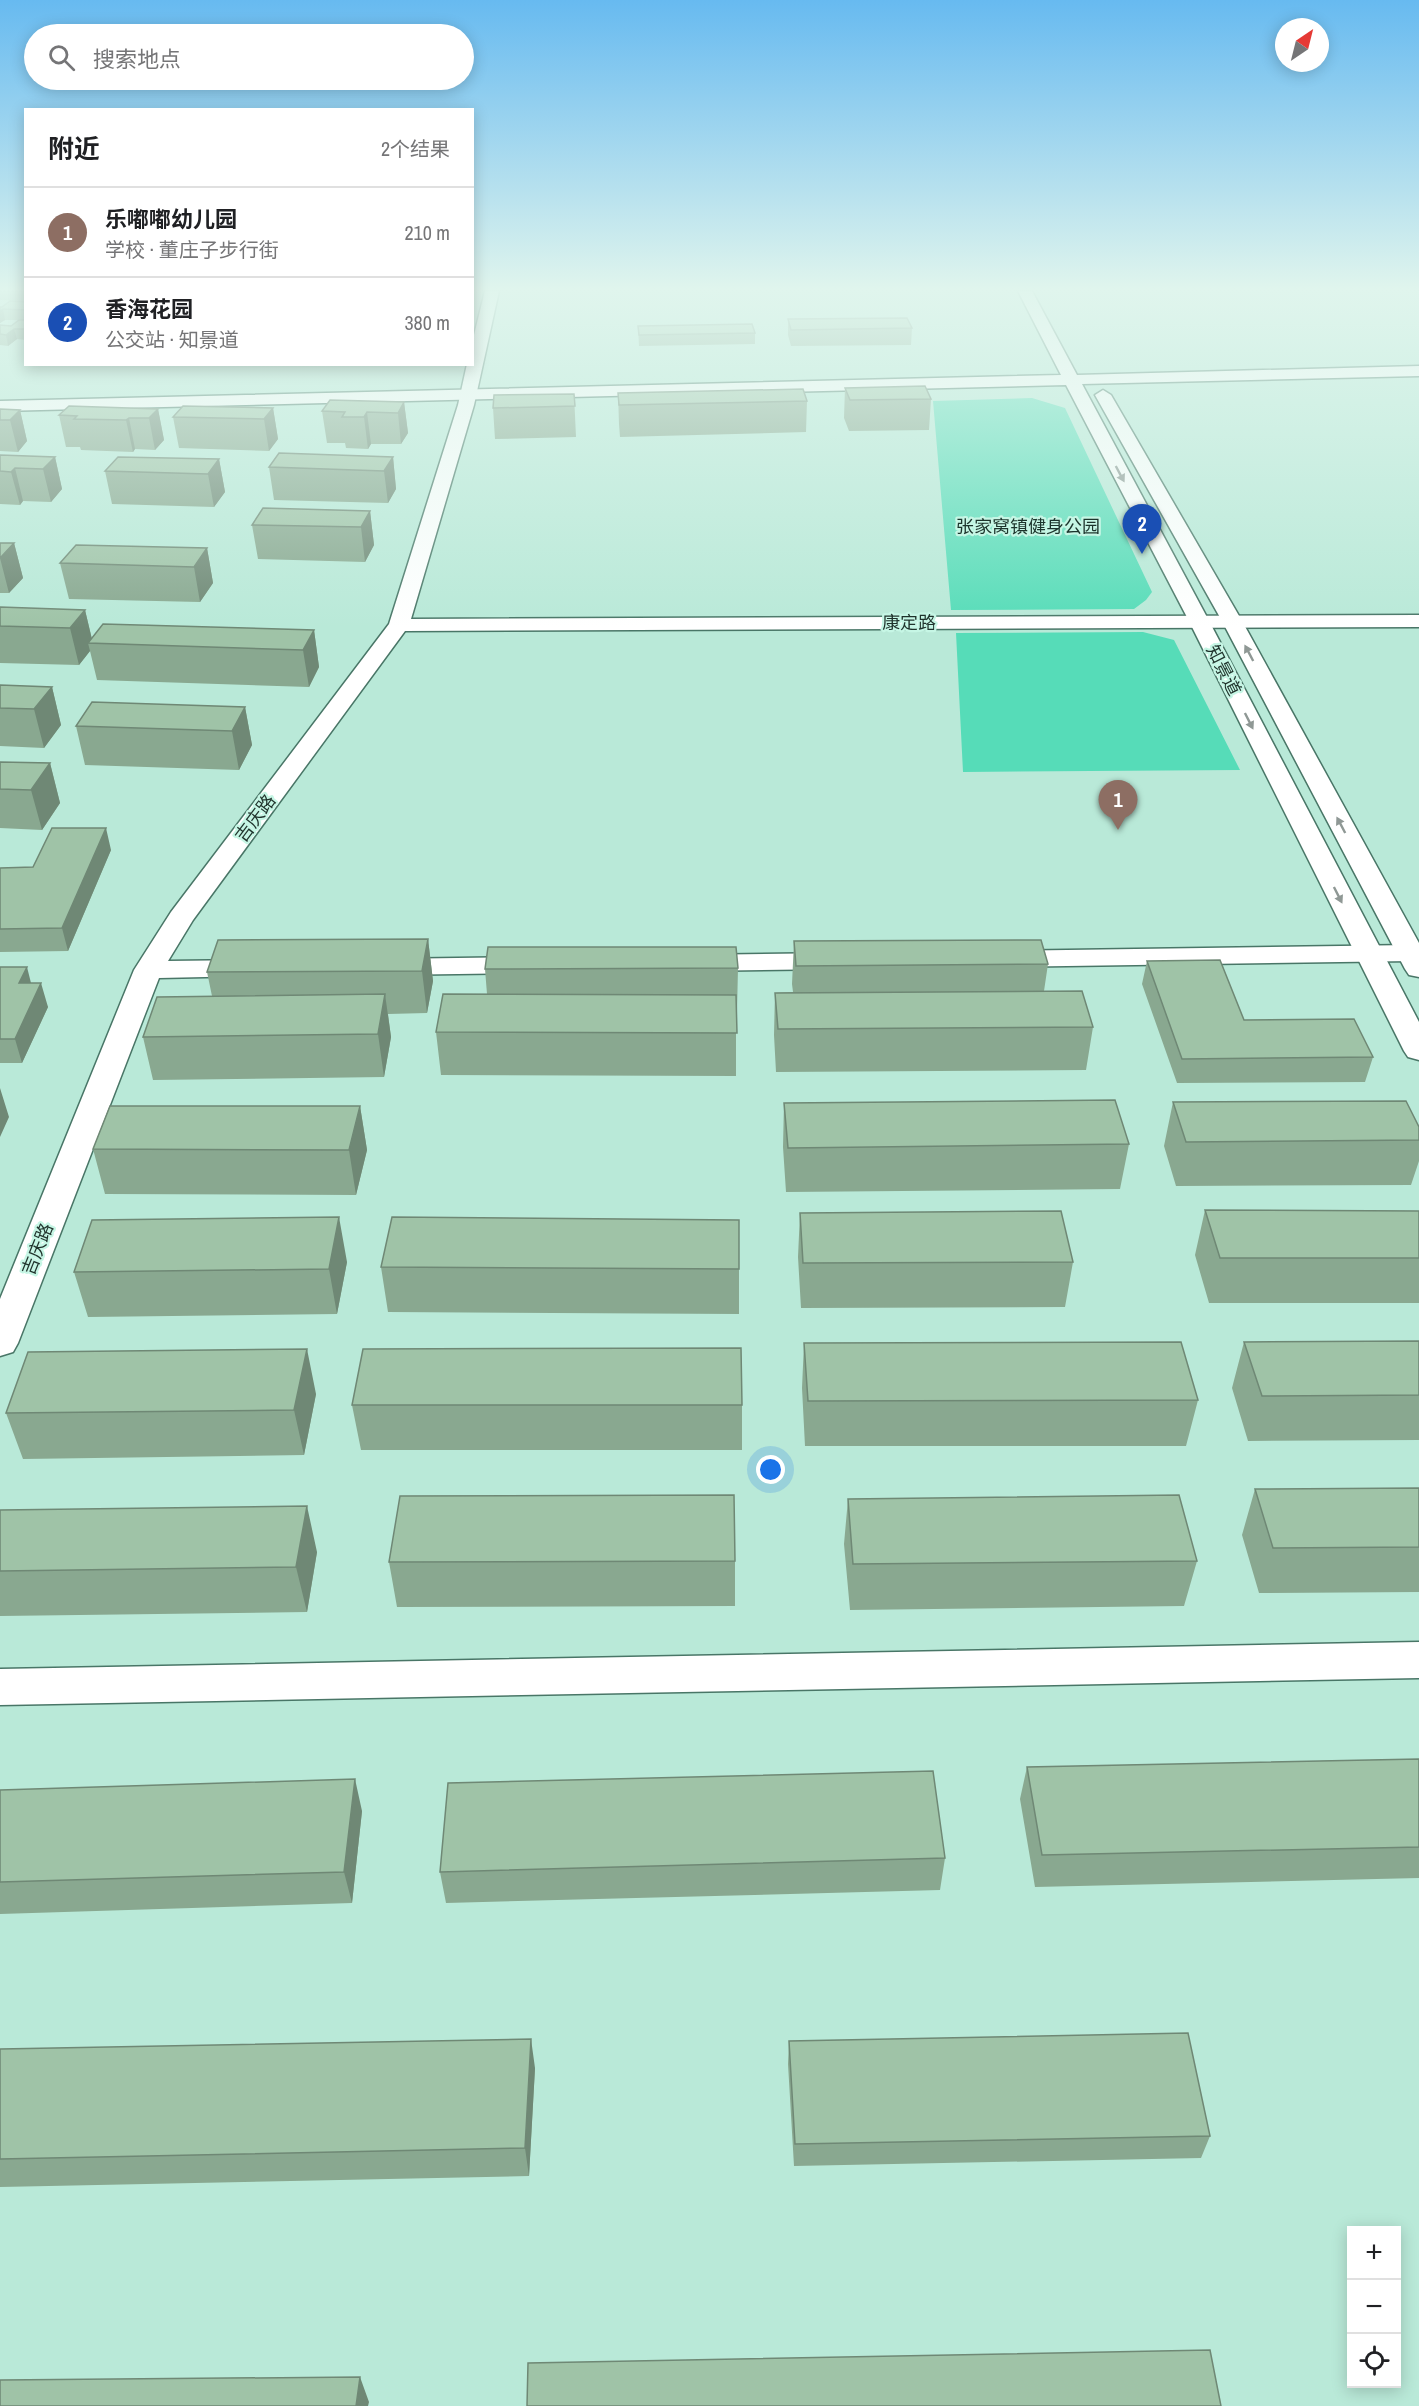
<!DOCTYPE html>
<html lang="zh">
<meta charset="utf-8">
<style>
:root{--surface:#fff;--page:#f6f6f6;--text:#202124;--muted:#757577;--line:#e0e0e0;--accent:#1a73e8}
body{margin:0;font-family:"Archivo Narrow","Noto Sans SC",sans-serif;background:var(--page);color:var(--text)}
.controls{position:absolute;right:18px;bottom:18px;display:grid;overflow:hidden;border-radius:0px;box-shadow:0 3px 15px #0003}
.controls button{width:54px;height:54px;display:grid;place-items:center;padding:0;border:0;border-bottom:2px solid var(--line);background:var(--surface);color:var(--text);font:30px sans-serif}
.compass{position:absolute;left:1275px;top:18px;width:54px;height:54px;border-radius:50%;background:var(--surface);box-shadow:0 3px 15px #0003;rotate:35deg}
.you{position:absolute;left:771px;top:1470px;width:21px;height:21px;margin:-15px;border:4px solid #fff;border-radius:50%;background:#1a73e8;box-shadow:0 0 0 9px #1a73e833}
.badge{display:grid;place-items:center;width:39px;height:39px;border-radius:50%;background:var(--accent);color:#fff;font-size:20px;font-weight:700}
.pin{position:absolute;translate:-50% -50px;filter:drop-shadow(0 2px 3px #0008)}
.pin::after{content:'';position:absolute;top:32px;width:21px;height:18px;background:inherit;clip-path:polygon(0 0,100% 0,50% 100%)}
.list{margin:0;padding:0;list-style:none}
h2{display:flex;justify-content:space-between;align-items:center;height:78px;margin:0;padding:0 24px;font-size:26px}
h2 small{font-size:20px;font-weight:400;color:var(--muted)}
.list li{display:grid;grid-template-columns:39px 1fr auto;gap:18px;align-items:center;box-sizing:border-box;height:90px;padding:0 24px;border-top:2px solid var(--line)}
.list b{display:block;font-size:22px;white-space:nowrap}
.list p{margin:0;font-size:20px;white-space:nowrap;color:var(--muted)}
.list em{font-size:20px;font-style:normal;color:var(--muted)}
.icon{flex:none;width:33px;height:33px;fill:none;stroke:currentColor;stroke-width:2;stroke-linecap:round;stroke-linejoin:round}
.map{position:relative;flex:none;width:1419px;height:2406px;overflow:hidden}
.search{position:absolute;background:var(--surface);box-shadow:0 3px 15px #0003;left:24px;top:24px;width:450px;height:66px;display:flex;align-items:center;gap:15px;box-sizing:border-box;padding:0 21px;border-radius:33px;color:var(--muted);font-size:22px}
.panel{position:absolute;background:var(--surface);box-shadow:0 3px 15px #0003;left:24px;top:108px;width:450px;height:258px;border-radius:0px}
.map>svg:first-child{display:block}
</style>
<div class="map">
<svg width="1419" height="2406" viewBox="0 0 1419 2406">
<rect width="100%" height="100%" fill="#b9e9d8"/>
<path fill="#56dcb8" d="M1032,398l33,10 87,184 -6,8 -12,9 -183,1 -18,-209z
M1143,632l31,8 66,130 -277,2 -7,-139z"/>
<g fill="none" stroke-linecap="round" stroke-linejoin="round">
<g stroke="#497667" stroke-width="3">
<path id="minor" d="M485,291h14l-25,114 -63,214 1008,-4v12l-1014,4 -212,289 -25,41 84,-1 10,2 4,6 -4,6 -10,2 -93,2 -141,365 -5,9 -13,4v-57l134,-329 37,-58 218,-288 69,-219 9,-41h5v-21z
M1411,945l8,2v12l-8,2 -409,6 -10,-2 -4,-6 4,-6 10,-2z
M837,953l10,2 4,6 -4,6 -10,2 -144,2 -10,-2 -4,-6 4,-6 10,-2z
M531,957l10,2 4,6 -4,6 -10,2 -144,2 -10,-2 -4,-6 4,-6 10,-2z
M1419,1642v36l-1419,27v-36z"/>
</g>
<g stroke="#497667" stroke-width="3">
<path id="major" d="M1018,291h14l45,84 342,-9v10l-337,8 127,237 210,401v38l-11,-3 -4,-6 -215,-430 -123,-236 -1066,26v-10l1061,-26z
M1103,390l8,5 131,226 177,322v34l-10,-2 -4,-6 -183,-348 -127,-226z"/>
</g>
<use href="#minor" fill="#fff" fill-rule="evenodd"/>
<use href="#major" fill="#fff" fill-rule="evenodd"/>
</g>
<path fill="#89a890" d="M0,291h26v10l-26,-1z
M26,302v38l-9,-1 -9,7 -8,-1v-20l11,1 8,-6h-14l-5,3v-16z
M788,319l124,9 -1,17 -120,1 -3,-11z
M638,326l117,7v11l-116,2z
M845,388l86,11 -2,31 -80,1 -5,-13z
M618,393l189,8 -1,31 -186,5 -1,-13z
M574,394l2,43 -81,2 -2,-31z
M404,402l4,31 -7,11h-30l-3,5 -22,-1 -1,-5h-18l-5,-32z
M273,408l5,31 -9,12 -90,-3 -6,-31z
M0,409l20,1 7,31 -9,11 -18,-1z
M158,409l6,31 -9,10 -20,-1 -2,3 -52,-2 -1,-3h-14l-7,-32z
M0,455l55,2 7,32 -11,13 -28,-1 -3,4 -20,-1z
M393,457l3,32 -8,14 -114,-3 -5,-33z
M219,459l6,33 -11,15 -102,-3 -7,-33z
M370,511l4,34 -9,17 -107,-3 -6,-34z
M0,543h14l9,35 -14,15h-9z
M207,548l6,35 -13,19 -131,-3 -9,-36z
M0,607l85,3 7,29 222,-9 5,37 -10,20 -212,-7 -7,-29 -11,14 -79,-2z
M0,685l52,2 9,38 -17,23 -44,-2z
M245,707l7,38 -13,25 -154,-5 -9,-39z
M0,762l50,1 10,40 -18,27 -42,-2z
M111,850l-43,101 -68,1v-84l33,-1z
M428,939l5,42 -6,32 -39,1 3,23 -7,40 -231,3 -10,-43 69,-41 -5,-24z
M794,941l254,23 -4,27 49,36 -7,43 -310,2 -2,-37 1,-42 18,-1 -1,-8z
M1147,961l97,59 129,37 -8,25 -188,1 -35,-99z
M0,967l31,16 17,24 -26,56h-22z
M738,968l-1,43h-1v65l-295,-1 -5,-43 51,-38 -2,-25z
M1173,1102l246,25v34l-8,24 -235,1 -12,-40z
M784,1103l345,41 -9,45 -334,3 -3,-45z
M360,1106l7,44 -11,45 -251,-1 -12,-45z
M1205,1210l214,1v92h-210l-14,-48z
M800,1213l273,49 -8,45 -264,1 -3,-51z
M347,1262l-10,52 -249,3 -14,-45z
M381,1267l358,2v45l-351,-2z
M1419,1341v99l-171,1 -16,-53 12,-46z
M804,1343l394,57 -12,46h-381l-3,-58z
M316,1394l-12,61 -281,4 -17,-46z
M352,1405h390v45h-381z
M1419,1488v104l-160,1 -17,-58 13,-46z
M848,1499l349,62 -13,45 -334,4 -6,-66z
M0,1510l317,42 -10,60 -307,4z
M735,1561v45l-338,1 -8,-45z
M1419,1759v119l-384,9 -15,-88 7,-32z
M0,1790l362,21 -10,92 -352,11z
M945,1858l-5,32 -494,13 -6,-31z
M789,2041l421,95 -9,22 -407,8 -6,-102z
M0,2049l535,19 -6,108 -529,11z"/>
<path fill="#6f8875" d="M3,309l2,11 -5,3v-12z
M14,329l3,10 -9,7 -2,-11z
M404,402l4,31 -7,11 -3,-31z
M273,408l5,31 -9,12 -5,-32z
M158,409l6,31 -9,10 -6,-32z
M20,410l7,31 -9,11 -8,-32z
M367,412l4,32 -3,5 -4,-32z
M129,418l6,31 -2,3 -7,-32z
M55,457l7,32 -11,13 -8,-33z
M393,457l3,32 -8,14 -4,-32z
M219,459l6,33 -11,15 -6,-33z
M15,468l8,33 -3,4 -9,-33z
M370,511l4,34 -9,17 -4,-35z
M14,543l9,35 -14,15 -9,-35z
M207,548l6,35 -13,19 -6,-35z
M85,610l8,34 -5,-1 2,8 -11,14 -9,-37z
M314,630l5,37 -10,20 -6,-37z
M52,687l9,38 -17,23 -10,-39z
M245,707l7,38 -13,25 -7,-39z
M50,763l10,40 -18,27 -11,-40z
M106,828l5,22 -43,101 -6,-23z
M428,939l5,42 -6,32 -5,-42z
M27,967l6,24 -14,-8z
M41,983l7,24 -26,56 -7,-24z
M385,994l6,43 -7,40 -6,-43z
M0,1088l9,29 -9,20z
M360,1106l7,44 -11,45 -7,-45z
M339,1217l8,45 -10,52 -8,-45z
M307,1349l9,45 -12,61 -10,-45z
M307,1506l10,46 -10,60 -11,-45z
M355,1779l7,32 -10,92 -8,-31z
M531,2039l4,29 -6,108 -4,-28z
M360,2377l9,25 -1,4h-12z"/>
<path fill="#9fc3a7" stroke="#6f8875" stroke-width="1.5" d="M10,301l16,1v8l-23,-1 -3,2v-4h2z
M907,318l5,10 -121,2 -3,-11z
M19,320h7v9h-12l-8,6 -6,-1v-9l11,1z
M752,324l3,9 -116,2 -1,-9z
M925,386l6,13 -81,1 -5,-12z
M803,389l4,12 -188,4 -1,-12z
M574,394l1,12 -82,2 1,-13z
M330,400l74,2 -6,11 -31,-1 -3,5h-22l3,-5 -23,-1z
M69,406l89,3 -9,9h-20l-3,2 -52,-1 3,-3 -18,-1z
M183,406l90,2 -9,11 -91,-2z
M0,409l20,1 -10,10h-10z
M279,453l114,4 -9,14 -115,-4z
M0,455l55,2 -12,12 -28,-1 -4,4 -11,-1z
M118,457l101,2 -11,15 -103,-3z
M263,508l107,3 -9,16 -109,-2z
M0,543h14l-14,15z
M76,545l131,3 -13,19 -134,-4z
M0,607l85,3 -15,18 -70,-2z
M103,624l211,6 -11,20 -215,-7z
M0,685l52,2 -18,22 -34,-1z
M92,702l153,5 -13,24 -156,-5z
M0,762l50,1 -19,27 -31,-1z
M52,828h54l-44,100 -62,1v-61l33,-1z
M428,939l-6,32 -215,1 11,-32z
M1041,940l7,24 -252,2 -2,-25z
M488,947h248l2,21 -253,1z
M1220,960l24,60 110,-1 19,38 -191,2 -35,-98z
M0,967h27l-8,16h22l-26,56h-15z
M1082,991l11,36 -315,2 -3,-36z
M385,994l-7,40 -235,3 14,-40z
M443,994l293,1 1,38 -301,-1z
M1115,1100l14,44 -341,4 -4,-45z
M1406,1101l13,26v13l-233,2 -13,-40z
M110,1106h250l-11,44 -256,-1z
M1205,1210l214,1v47h-199z
M1061,1211l12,51 -270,1 -3,-50z
M339,1217l-10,52 -255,3 18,-52z
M392,1217l347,3v49l-358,-2z
M1419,1341v54l-157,1 -18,-54z
M1181,1342l17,58 -390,1 -4,-58z
M741,1348l1,57h-390l11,-56z
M307,1349l-13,61 -288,3 22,-61z
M1419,1488v59l-146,1 -18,-59z
M734,1495l1,66 -346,1 11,-66z
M1179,1495l18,66 -344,3 -5,-65z
M307,1506l-11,61 -296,4v-61z
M1419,1759v88l-377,8 -15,-88z
M933,1771l12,87 -505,14 8,-89z
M355,1779l-11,93 -344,10v-92z
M1188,2033l22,103 -415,8 -6,-103z
M531,2039l-6,109 -525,11v-110z
M1210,2350l11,56h-694l1,-43z
M360,2377l-4,29h-356v-26z"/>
<defs><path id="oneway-solid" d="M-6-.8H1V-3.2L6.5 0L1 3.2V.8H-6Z" transform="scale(1.5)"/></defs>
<g fill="#8f9895">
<use href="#oneway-solid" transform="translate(1120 474) rotate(62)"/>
<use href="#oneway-solid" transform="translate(1249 653) rotate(-118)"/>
<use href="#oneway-solid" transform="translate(1249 721) rotate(63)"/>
<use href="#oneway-solid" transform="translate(1341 825) rotate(-118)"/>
<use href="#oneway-solid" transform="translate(1338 895) rotate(63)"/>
</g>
<linearGradient id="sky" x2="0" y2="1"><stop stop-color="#67baf0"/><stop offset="0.46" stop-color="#e0f5ed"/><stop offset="1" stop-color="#e0f5ed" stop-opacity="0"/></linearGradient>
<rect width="1419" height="628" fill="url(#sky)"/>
<g text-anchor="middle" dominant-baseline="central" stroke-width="4.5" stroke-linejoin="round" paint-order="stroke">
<g font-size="18" fill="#1c342c" stroke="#c6f6e5">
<text x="1028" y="526">张家窝镇健身公园</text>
</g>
<g font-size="18" fill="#1f322b" stroke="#c6f6e5">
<text x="909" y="622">康定路</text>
<text transform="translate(1224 670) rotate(63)">知景道</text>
<text transform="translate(255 818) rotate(-53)">吉庆路</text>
<text transform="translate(37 1249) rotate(-68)">吉庆路</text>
</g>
</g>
</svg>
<div class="controls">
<button>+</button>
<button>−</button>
<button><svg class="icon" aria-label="locate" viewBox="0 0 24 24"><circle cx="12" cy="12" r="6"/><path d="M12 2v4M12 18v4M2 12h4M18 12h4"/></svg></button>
</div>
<svg class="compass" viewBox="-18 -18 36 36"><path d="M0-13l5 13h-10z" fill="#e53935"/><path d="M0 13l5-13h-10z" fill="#757577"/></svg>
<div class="you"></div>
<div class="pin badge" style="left:1118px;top:830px;background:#8d6e63">1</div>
<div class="pin badge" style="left:1142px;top:554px;background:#1a4fb4">2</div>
<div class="search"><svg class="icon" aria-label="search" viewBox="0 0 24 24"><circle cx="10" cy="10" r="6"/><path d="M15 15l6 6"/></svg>搜索地点</div>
<section class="panel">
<h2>附近<small>2个结果</small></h2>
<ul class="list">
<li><span class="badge" style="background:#8d6e63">1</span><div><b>乐嘟嘟幼儿园</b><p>学校 · 董庄子步行街</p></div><em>210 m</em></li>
<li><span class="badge" style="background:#1a4fb4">2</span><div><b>香海花园</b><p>公交站 · 知景道</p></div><em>380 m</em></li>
</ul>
</section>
</div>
